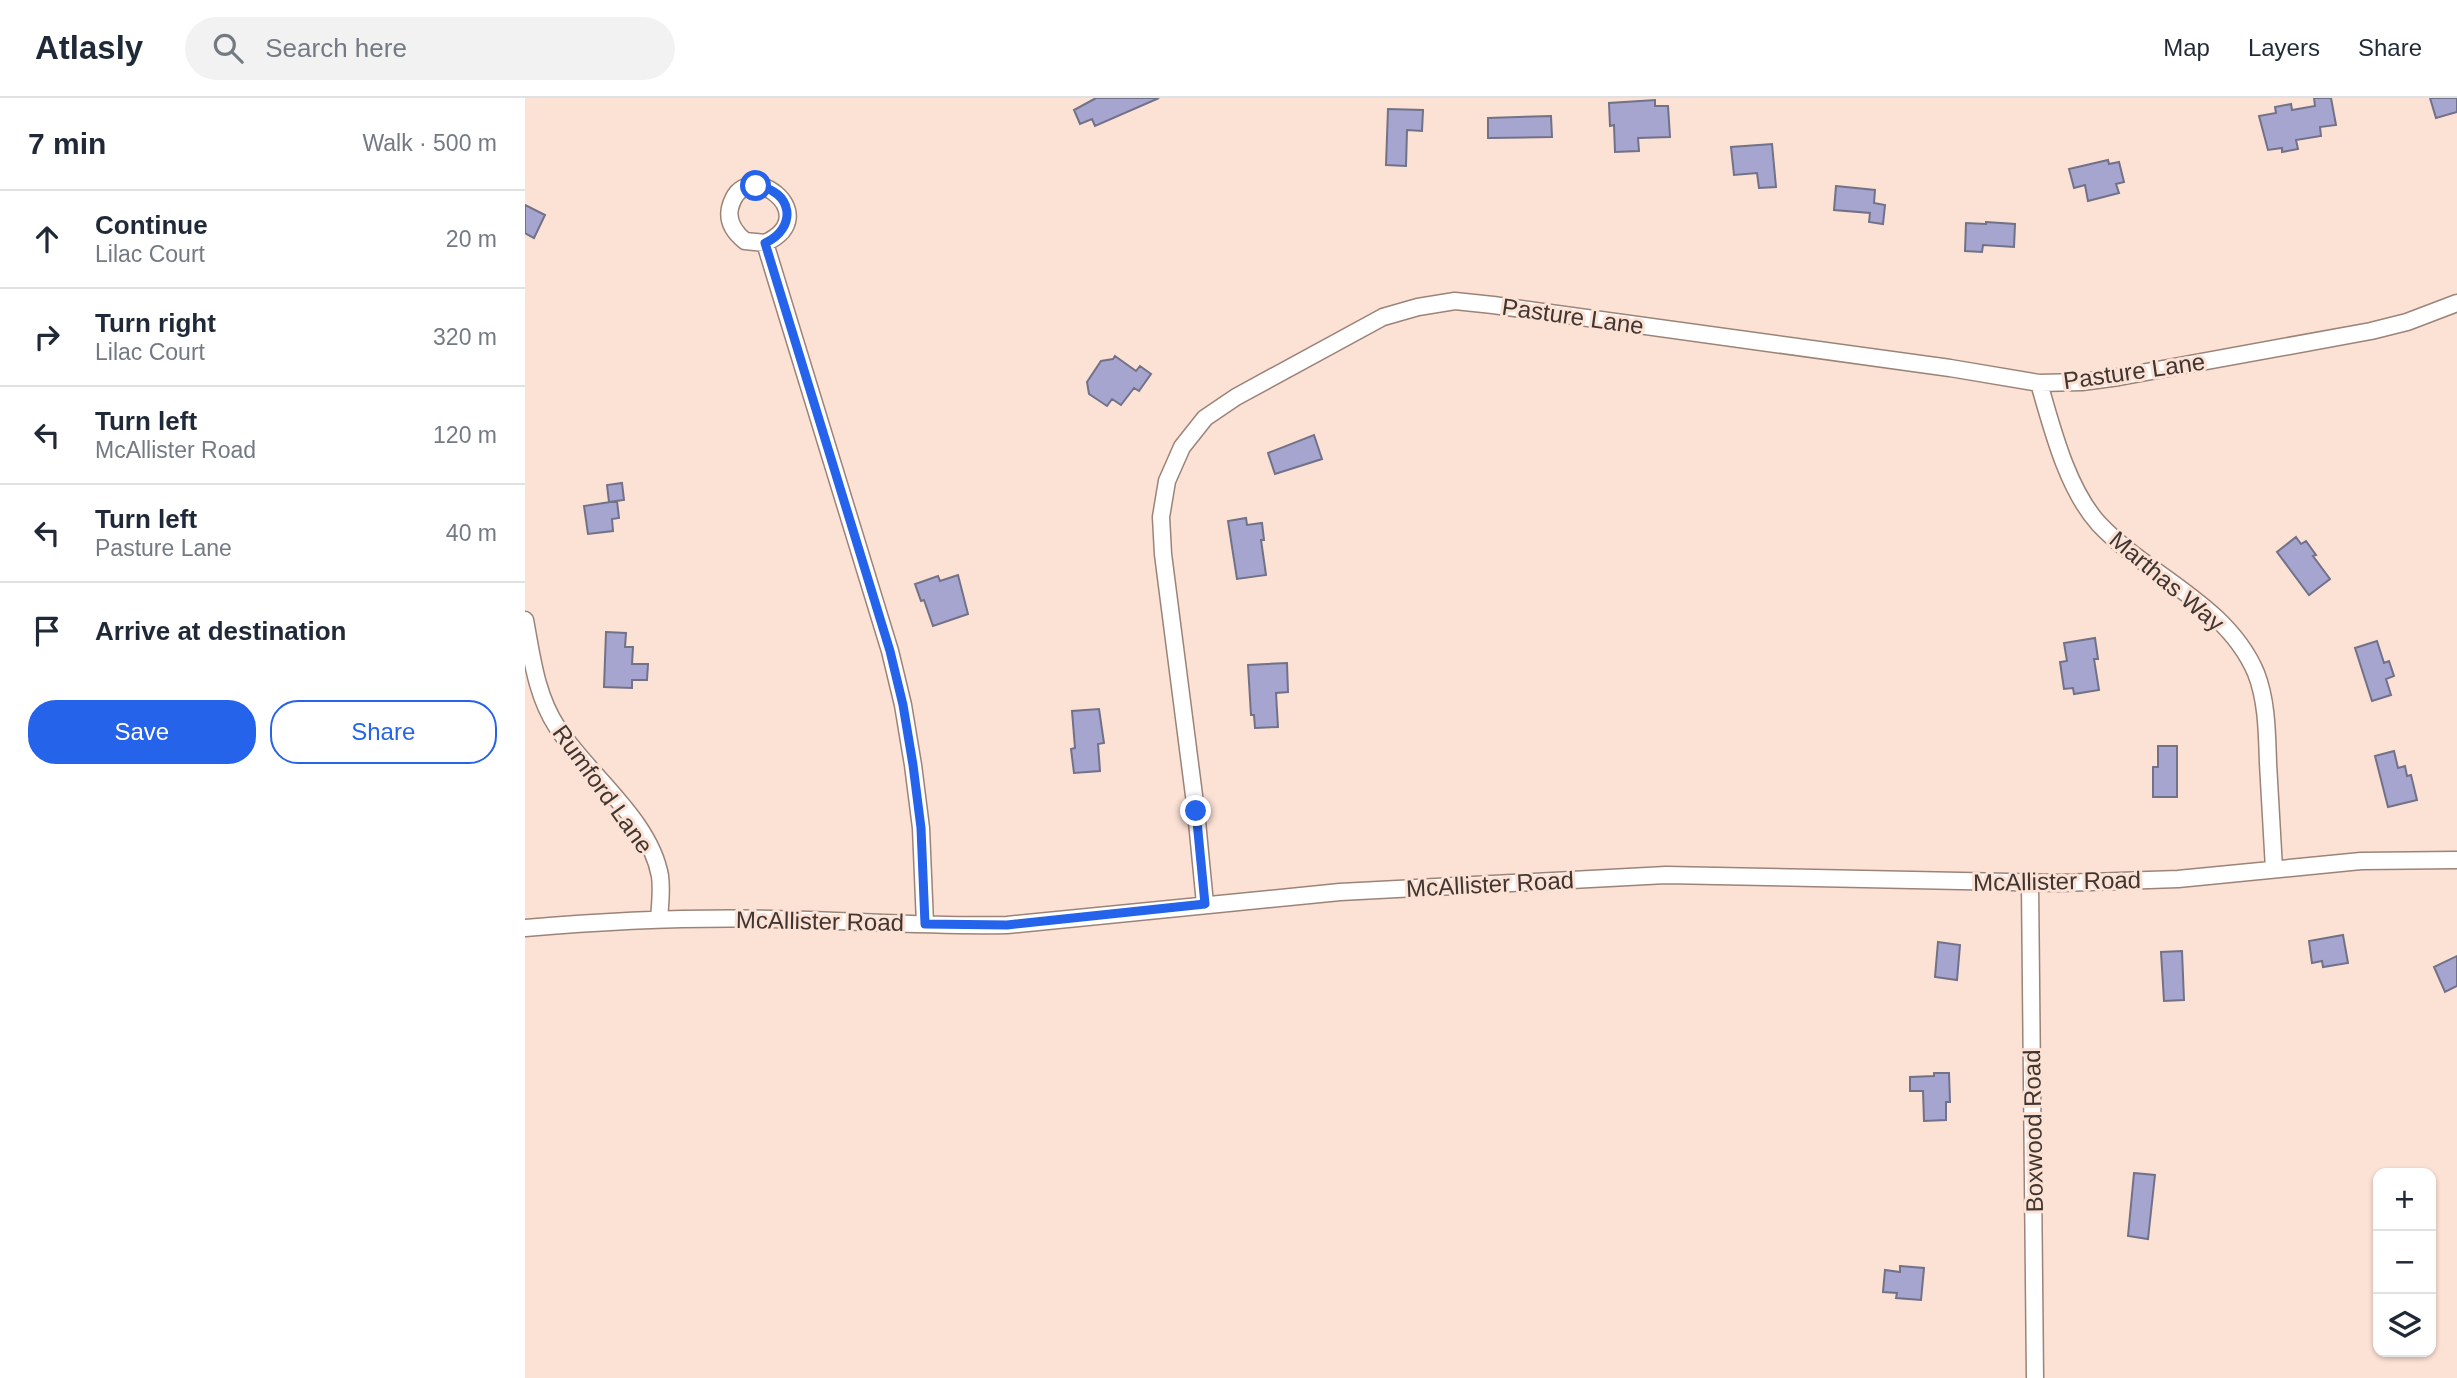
<!DOCTYPE html>
<meta charset="utf-8">
<style>
:root{--surface:#fff;--page:#f2f2f3;--text:#1f2937;--muted:#747a83;--line:#e0e1e3;--accent:#2563eb}
body{margin:0;font-family:Arial,sans-serif;background:var(--page);color:var(--text)}
.controls{position:absolute;right:21px;bottom:21px;display:grid;overflow:hidden;border-radius:14px;box-shadow:0 2px 5px #0004}
.controls button{width:63px;height:63px;display:grid;place-items:center;padding:0;border:0;border-bottom:2px solid var(--line);background:var(--surface);color:var(--text);font:35px sans-serif}
.stop{position:absolute;width:21px;height:21px;margin:-16px;border:5px solid #2563eb;border-radius:50%;background:#fff}
.stop.end{background:#2563eb;border-color:#fff;box-shadow:0 2px 7px #0008}
.list{margin:0;padding:0;list-style:none}
h2{display:flex;justify-content:space-between;align-items:center;height:91px;margin:0;padding:0 28px;font-size:30px}
h2 small{font-size:23px;font-weight:400;color:var(--muted)}
.list li{display:grid;grid-template-columns:46px 1fr auto;gap:21px;align-items:center;box-sizing:border-box;height:98px;padding:0 28px;border-top:2px solid var(--line)}
.list b{display:block;font-size:26px;white-space:nowrap}
.list p{margin:0;font-size:23px;white-space:nowrap;color:var(--muted)}
.list em{font-size:23px;font-style:normal;color:var(--muted)}
.actions{display:flex;gap:14px;padding:21px 28px}
.actions a{flex:1;padding:16px 0;border:2px solid var(--accent);border-radius:28px;text-align:center;font-size:24px;color:var(--accent)}
.actions .main{background:var(--accent);color:#fff}
.icon{flex:none;width:38px;height:38px;fill:none;stroke:currentColor;stroke-width:2;stroke-linecap:round;stroke-linejoin:round}
.map{position:relative;flex:none;width:1932px;height:1280px;overflow:hidden}
header{display:flex;align-items:center;gap:42px;box-sizing:border-box;height:98px;padding:0 35px;background:var(--surface);border-bottom:2px solid var(--line)}
header strong{font-size:33px}
nav{display:flex;gap:38px;margin-inline-start:auto;font-size:24px}
.search{width:490px;height:63px;background:var(--page);display:flex;align-items:center;gap:18px;box-sizing:border-box;padding:0 24px;border-radius:38px;color:var(--muted);font-size:26px}
main{display:flex}
aside{flex:1;background:var(--surface)}
.map>svg:first-child{display:block}
</style>
<header>
<strong>Atlasly</strong>
<div class="search"><svg class="icon" aria-label="search" viewBox="0 0 24 24"><circle cx="10" cy="10" r="6"/><path d="M15 15l6 6"/></svg>Search here</div>
<nav><a>Map</a><a>Layers</a><a>Share</a></nav>
</header>
<main>
<aside>
<h2>7 min<small>Walk · 500 m</small></h2>
<ul class="list">
<li><svg class="icon" aria-label="ahead" viewBox="0 0 24 24"><path d="M12 20V5M6 11l6-6 6 6"/></svg><div><b>Continue</b><p>Lilac Court</p></div><em>20 m</em></li>
<li><svg class="icon" aria-label="right" viewBox="0 0 24 24"><path d="M7 20v-9h11M14 6l5 5-5 5"/></svg><div><b>Turn right</b><p>Lilac Court</p></div><em>320 m</em></li>
<li><svg class="icon" aria-label="left" viewBox="0 0 24 24"><path d="M17 20v-9H6M10 6l-5 5 5 5"/></svg><div><b>Turn left</b><p>McAllister Road</p></div><em>120 m</em></li>
<li><svg class="icon" aria-label="left" viewBox="0 0 24 24"><path d="M17 20v-9H6M10 6l-5 5 5 5"/></svg><div><b>Turn left</b><p>Pasture Lane</p></div><em>40 m</em></li>
<li><svg class="icon" aria-label="arrive" viewBox="0 0 24 24"><path d="M6 21V4h12l-3 4 3 4H6"/></svg><div><b>Arrive at destination</b></div></li>
</ul>
<div class="actions"><a class="main">Save</a><a>Share</a></div>
</aside>
<div class="map">
<svg width="1932" height="1280" viewBox="0 0 1932 1280">
<rect width="100%" height="100%" fill="#fce1d5"/>
<path fill="#a6a5d0" stroke="#717187" stroke-width="2" d="M571,0h63l-64,28 -3,-7 -12,5 -6,-14z
M1789,0h17l5,27 -16,2 1,9 -25,4 2,9 -16,3v-4l-14,2 -9,-34 17,-3 -1,-6 16,-3 1,6 23,-4z
M1905,0h27v14l-21,6z
M1130,2v6h13l2,31 -32,1 1,13 -24,1 -1,-27 -4,1 -1,-23z
M863,11l35,1 -1,21 -15,-1 -1,36 -20,-1z
M1026,18l1,21 -64,1v-20z
M1247,46l4,43 -17,1 -2,-15 -23,2 -3,-28z
M1583,62l1,4 10,-2 5,20 -8,2 3,9 -31,8 -3,-16 -11,3 -5,-19z
M1311,88l39,4 -1,13 11,2 -2,19 -14,-2 1,-9 -36,-3z
M0,107l20,10 -11,23 -9,-5z
M1461,124l29,2 -1,23 -31,-2 -1,7 -17,-1 1,-28 20,1z
M590,258l21,15 4,-5 11,8 -12,17 -5,-3 -13,17 -9,-6 -5,7 -18,-12 -2,-12 14,-21 12,-2z
M789,337l8,24 -47,15 -7,-21z
M97,385l2,17 -15,2 -2,-17z
M92,403l2,17 -7,1 1,12 -25,3 -4,-28z
M721,420l1,7 15,-2 2,17h-3l5,35 -29,4 -9,-58z
M1771,439l5,7 5,-3 10,14 -3,1 17,23 -21,16 -32,-43z
M433,477l10,39 -35,12 -9,-26 -3,1 -6,-17 23,-8 2,5z
M81,534l20,1 -1,14h8l-1,17h16l-1,16h-15v8l-28,-1z
M1570,540l3,21h-4l5,31 -25,4 -1,-6 -9,1 -4,-27 7,-1 -3,-18z
M1852,543l7,22 5,-2 5,15 -8,3 5,16 -19,6 -17,-53z
M762,565l1,29 -12,1 2,34 -23,1 -1,-13h-3l-3,-50z
M574,611l5,34 -6,1 2,27 -26,2 -3,-24 4,-1 -3,-37z
M1633,648h19v51h-24v-30h5z
M1869,653l4,17 7,-2 2,10 4,-1 6,25 -29,7 -13,-51z
M1818,837l5,28 -25,4 -1,-6 -10,2 -3,-22z
M1413,844l22,3 -3,35 -22,-3z
M1657,853l2,49 -20,1 -3,-49z
M1932,858v30l-12,6 -11,-25z
M1409,975h15l1,29h-4v18l-22,1 -1,-30h-13v-14l24,-1z
M1609,1075l21,2 -7,64 -20,-3z
M1375,1168l24,2 -3,32 -25,-2 1,-5 -14,-1 2,-22 15,2z"/>
<g fill="none" stroke-linecap="round" stroke-linejoin="round">
<g stroke="#9c8378" stroke-width="19">
<path id="street" d="M240,145l-20,-2c-10,-8 -18,-19 -15,-33 14,-56 97,7 35,35l125,408 13,54 10,60 8,63 4,96
M1514,285c13,45 28,106 60,141 49,52 128,80 157,149 11,28 11,61 12,90 2,35 4,71 6,106
M0,522c7,37 11,75 32,107 30,47 93,92 103,149 2,14 0,29 -1,43
M1505,786l5,494
M680,806l-9,-93 -33,-257 -2,-37 6,-36 15,-34 23,-29 31,-21 147,-80 35,-10 37,-6 38,4 457,63 89,15 43,-1 37,-5 252,-46 36,-9 50,-19
M0,830c82,-7 164,-11 246,-9 79,1 157,8 236,6l333,-33 326,-17 394,8 118,-4 183,-18 96,-1"/>
</g>
<use href="#street" stroke="#fff" stroke-width="16"/>
</g>
<g fill="none" stroke-linecap="round" stroke-linejoin="round">
<path stroke="#2563eb" stroke-width="9" d="M231,88c37,4 42,42 9,57l125,408 13,54 10,60 8,63 4,96 82,1 198,-21 -9,-93"/>
</g>
<g text-anchor="middle" dominant-baseline="central" stroke-width="6" stroke-linejoin="round" paint-order="stroke">
<g font-size="24" fill="#403631" stroke="#fce1d5">
<text transform="translate(1048 218) rotate(8)">Pasture Lane</text>
<text transform="translate(1609 273) rotate(-8)">Pasture Lane</text>
<text transform="translate(1642 483) rotate(40)">Marthas Way</text>
<text transform="translate(78 691) rotate(54)">Rumford Lane</text>
<text transform="translate(1532 783) rotate(-1)">McAllister Road</text>
<text transform="translate(965 786) rotate(-3)">McAllister Road</text>
<text transform="translate(295 823) rotate(1)">McAllister Road</text>
<text transform="translate(1508 1033) rotate(-91)">Boxwood Road</text>
</g>
</g>
</svg>
<div class="controls">
<button>+</button>
<button>−</button>
<button><svg class="icon" aria-label="layers" viewBox="0 0 24 24"><path d="M12 4l9 5-9 5-9-5zM3 14l9 5 9-5"/></svg></button>
</div>
<div class="stop" style="left:231px;top:88px"></div>
<div class="stop end" style="left:671px;top:713px"></div>
</div>
</main>
